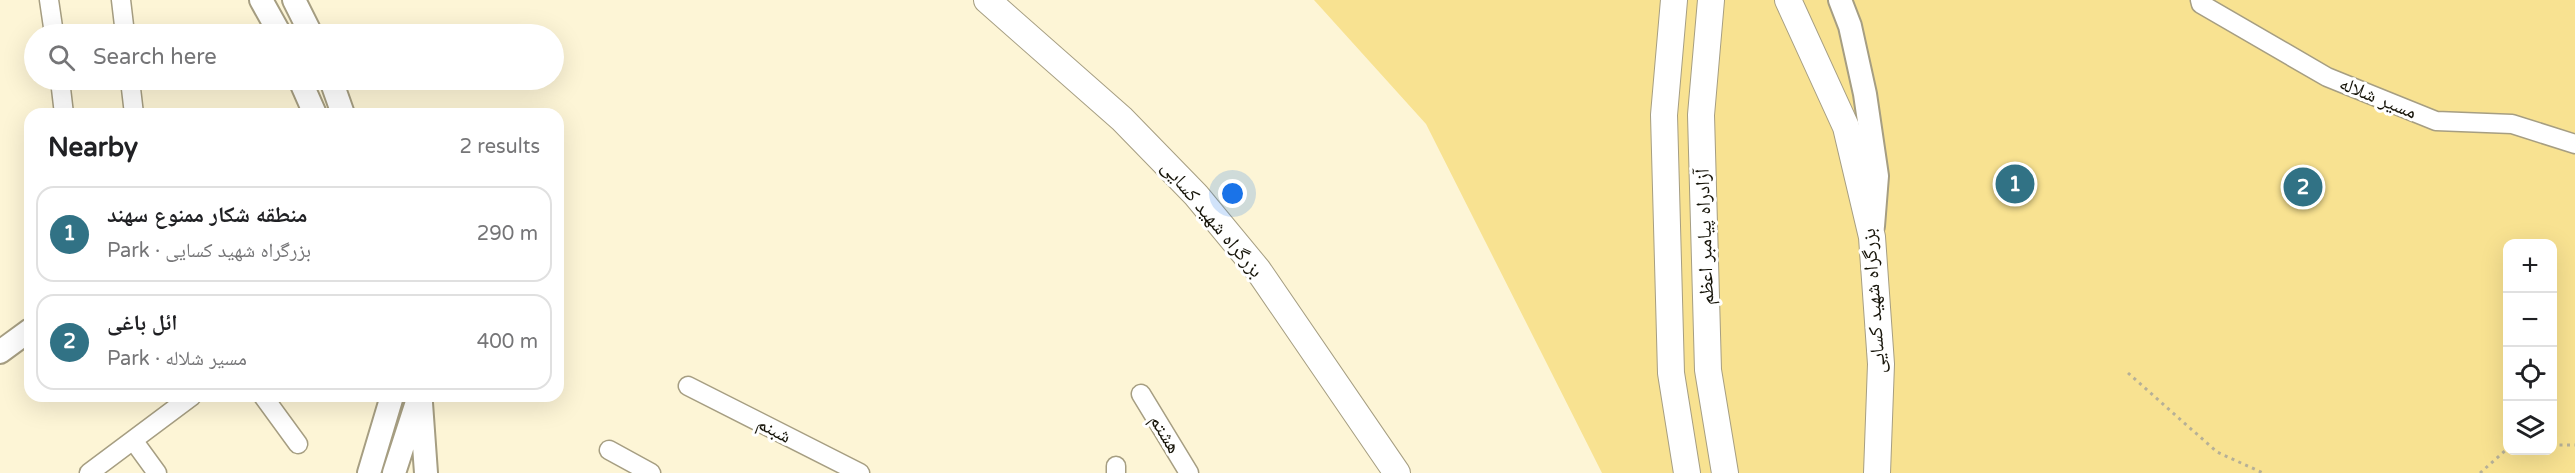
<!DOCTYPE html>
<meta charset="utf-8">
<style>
:root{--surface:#fff;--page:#f6f6f6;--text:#202124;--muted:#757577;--line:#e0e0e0;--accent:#317285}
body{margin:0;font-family:"Varela Round","Noto Naskh Arabic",sans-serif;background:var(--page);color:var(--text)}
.controls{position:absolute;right:18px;bottom:18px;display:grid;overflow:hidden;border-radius:12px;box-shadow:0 6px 24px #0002}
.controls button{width:54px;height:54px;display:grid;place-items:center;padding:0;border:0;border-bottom:2px solid var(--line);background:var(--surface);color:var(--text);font:30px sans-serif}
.you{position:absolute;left:1233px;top:194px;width:21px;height:21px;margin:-15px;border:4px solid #fff;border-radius:50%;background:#1a73e8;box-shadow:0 0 0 9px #1a73e833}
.badge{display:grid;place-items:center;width:39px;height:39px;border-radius:50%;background:var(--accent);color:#fff;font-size:20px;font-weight:700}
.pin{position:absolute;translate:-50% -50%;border:3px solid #fff;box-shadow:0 2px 6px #0006}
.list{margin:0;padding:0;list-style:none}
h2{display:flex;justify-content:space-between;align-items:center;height:78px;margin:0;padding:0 24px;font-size:26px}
h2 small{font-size:20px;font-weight:400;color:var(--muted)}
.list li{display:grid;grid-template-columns:39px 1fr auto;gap:18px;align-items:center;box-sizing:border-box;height:96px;margin:0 12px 12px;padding:0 12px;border:2px solid var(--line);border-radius:18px}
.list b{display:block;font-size:22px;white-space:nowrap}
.list p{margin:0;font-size:20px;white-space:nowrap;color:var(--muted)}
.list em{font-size:20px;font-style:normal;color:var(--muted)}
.icon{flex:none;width:33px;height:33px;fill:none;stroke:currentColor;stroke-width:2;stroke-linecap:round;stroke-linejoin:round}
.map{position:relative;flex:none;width:2575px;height:473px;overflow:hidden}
.search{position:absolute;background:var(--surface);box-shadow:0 6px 24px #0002;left:24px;top:24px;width:540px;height:66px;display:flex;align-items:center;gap:15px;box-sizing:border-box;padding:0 21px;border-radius:33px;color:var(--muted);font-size:22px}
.panel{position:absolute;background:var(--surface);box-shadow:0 6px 24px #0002;left:24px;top:108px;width:540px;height:294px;border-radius:18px}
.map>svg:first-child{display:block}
</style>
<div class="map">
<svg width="2575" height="473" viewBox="0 0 2575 473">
<rect width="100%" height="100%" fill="#fdf5d6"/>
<path fill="#f8e291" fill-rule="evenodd" d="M1314,0h1261v473h-973l-176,-349zM2508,243h44v207h-44z"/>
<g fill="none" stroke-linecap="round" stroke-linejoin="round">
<g stroke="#a69e82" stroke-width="21">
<path id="minor" d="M49,0l5,34
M121,0l4,34
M2200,0l1,4 126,73 109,44 76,3 63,20
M60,80l4,34
M130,80l4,34
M688,386l172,87
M1141,394l48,79
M263,396l35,48
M133,440l24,33
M609,450l42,23
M1116,466v7
M89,473l103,-77"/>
</g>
<g stroke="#a69e82" stroke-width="26">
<path id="major" d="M261,0l19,34
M294,0l17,34
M1840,0l10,26 15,68 12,82 -4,50
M300,80l15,34
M331,80l12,34
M0,352l30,-22
M421,403l5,70
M369,473l23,-77
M394,473l25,-77"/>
</g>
<g stroke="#a69e82" stroke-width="28">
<path id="highway" d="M987,0l135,119 74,76 62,75 139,203
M1674,0l-10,115 7,258 16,100
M1711,0l-10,115 7,255 17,103
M1788,0l58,127 26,110 9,127 -4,109"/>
</g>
<path stroke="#b6b097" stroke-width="3" stroke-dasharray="3 4.5" stroke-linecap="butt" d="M2128,373l89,79 46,21
M2552,445h23
M2480,473l28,-25"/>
<use href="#minor" stroke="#fff" stroke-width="18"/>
<use href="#major" stroke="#fff" stroke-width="22"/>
<use href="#highway" stroke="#fff" stroke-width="26"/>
</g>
<g text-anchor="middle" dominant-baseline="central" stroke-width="6" stroke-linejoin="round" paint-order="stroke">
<g font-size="20" fill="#161409" stroke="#fff">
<text transform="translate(2378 98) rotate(22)">مسیر شلاله</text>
<text transform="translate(1212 219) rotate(50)">بزرگراه شهید کسایی</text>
<text transform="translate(1705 237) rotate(-92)">آزادراه پیامبر اعظم</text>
<text transform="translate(1874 301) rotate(-94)">بزرگراه شهید کسایی</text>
<text transform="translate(774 430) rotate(27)">شبنم</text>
<text transform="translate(1165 434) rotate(59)">هشتم</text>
</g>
</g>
</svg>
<div class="controls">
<button>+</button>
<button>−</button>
<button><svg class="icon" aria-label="locate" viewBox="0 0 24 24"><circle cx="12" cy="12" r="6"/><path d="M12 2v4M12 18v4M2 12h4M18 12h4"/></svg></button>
<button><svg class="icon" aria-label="layers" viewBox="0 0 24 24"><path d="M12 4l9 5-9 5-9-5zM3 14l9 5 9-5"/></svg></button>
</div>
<div class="you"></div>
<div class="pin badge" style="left:2015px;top:184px">1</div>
<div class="pin badge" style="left:2303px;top:187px">2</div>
<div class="search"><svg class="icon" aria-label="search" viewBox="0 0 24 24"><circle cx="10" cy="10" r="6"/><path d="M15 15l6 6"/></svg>Search here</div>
<section class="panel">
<h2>Nearby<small>2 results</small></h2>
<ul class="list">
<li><span class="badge">1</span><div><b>منطقه شکار ممنوع سهند</b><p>Park · بزرگراه شهید کسایی</p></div><em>290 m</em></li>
<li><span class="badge">2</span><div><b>ائل باغی</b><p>Park · مسیر شلاله</p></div><em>400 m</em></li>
</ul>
</section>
</div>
